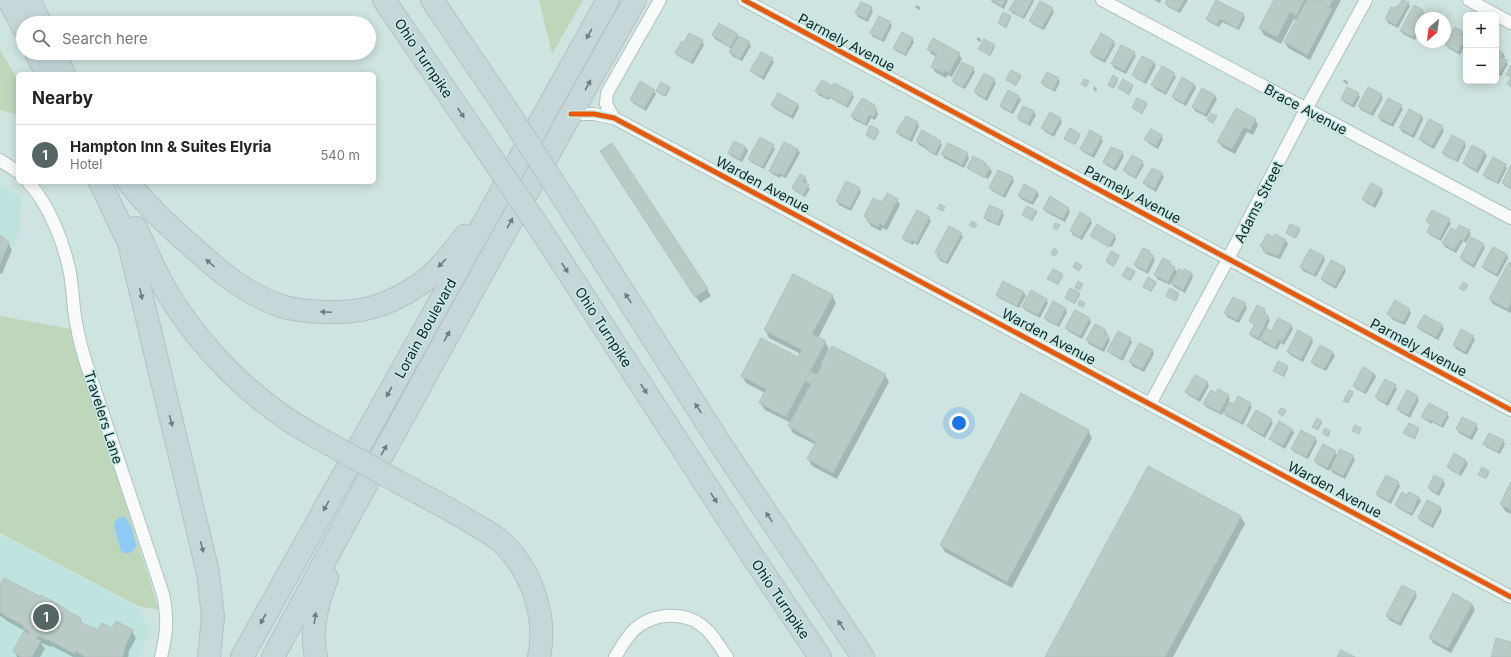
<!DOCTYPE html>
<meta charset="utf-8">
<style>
:root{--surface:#fff;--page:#f6f6f6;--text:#222;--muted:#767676;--line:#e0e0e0;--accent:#556664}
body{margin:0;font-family:Inter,sans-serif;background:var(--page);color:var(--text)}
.controls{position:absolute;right:12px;top:12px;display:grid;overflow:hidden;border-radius:6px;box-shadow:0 2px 10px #0003}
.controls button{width:36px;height:36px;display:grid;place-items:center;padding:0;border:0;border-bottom:1px solid var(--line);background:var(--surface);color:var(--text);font:20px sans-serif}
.compass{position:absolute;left:1415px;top:12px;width:36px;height:36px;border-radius:50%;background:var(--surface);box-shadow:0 2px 10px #0003;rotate:208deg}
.you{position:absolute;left:959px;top:423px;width:14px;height:14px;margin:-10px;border:3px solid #fff;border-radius:50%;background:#1a73e8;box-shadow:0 0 0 6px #1a73e833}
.badge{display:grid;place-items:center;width:26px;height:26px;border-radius:50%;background:var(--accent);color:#fff;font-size:13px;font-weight:700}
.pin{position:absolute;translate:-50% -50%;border:2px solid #fff;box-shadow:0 1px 4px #0006}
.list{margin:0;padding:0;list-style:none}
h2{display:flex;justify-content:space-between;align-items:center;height:52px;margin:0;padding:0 16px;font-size:17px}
h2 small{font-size:13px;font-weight:400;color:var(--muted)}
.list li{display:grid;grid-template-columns:26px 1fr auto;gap:12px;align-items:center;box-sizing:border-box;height:60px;padding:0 16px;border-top:1px solid var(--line)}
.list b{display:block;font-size:15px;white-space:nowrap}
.list p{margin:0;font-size:13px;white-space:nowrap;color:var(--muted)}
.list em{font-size:13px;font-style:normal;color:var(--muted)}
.icon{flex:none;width:22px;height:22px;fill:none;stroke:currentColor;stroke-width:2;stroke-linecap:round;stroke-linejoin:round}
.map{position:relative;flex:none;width:1511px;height:657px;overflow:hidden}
.search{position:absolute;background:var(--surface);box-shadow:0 2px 10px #0003;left:16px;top:16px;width:360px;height:44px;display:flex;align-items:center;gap:10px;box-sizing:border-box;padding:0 14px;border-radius:22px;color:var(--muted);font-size:15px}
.panel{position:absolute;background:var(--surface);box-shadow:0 2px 10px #0003;left:16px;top:72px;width:360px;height:112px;border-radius:6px}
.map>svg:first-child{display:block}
</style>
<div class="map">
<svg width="1511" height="657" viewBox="0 0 1511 657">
<rect width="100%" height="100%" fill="#cee4e1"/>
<path fill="#bfe4df" d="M0,186l21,10 -1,36 -20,37z
M0,535l12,5 125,67 13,24 -12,26h-138z"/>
<path fill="#bed7ba" d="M539,0h44l-31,54z
M0,50l18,30v35l-18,-5z
M0,316l71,13 2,15 35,104 51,162 -21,-4 -138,-73z"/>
<path fill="#8dcaf5" d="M123,516c9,6 11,21 13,31l-6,6h-6l-3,-2 -7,-25 2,-6z"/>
<path fill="#0003" d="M991,0h17l-4,9 -12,-7z
M1016,0h17l1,1 -10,18 -12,-6 -2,-3z
M1154,0h7l-1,3z
M1169,0h19l-8,13 -12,-6 -1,-3z
M1275,0h66l-31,60 -22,-12 -3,-6 12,-22 -3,-1 -13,25 -17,-9 -4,-7z
M1408,3l2,3 -12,22 -10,-5 -2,-4 12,-10z
M917,5l4,3 -2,2 -4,-3z
M871,8l2,3 -5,11 -10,-5 -2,-4z
M1052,9l2,3 -10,18 -12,-6 -1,-3z
M1422,10l5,8h-6v11l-6,11 -12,-6 -2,-4z
M1243,15l2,3 -6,12 -17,-8 -3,5 -10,-5 -2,-3z
M1010,17l1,1 -5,10 -7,-4v-1z
M890,23l2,3 -8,16 -11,-5 -2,-4z
M1445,23l4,4 -4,7z
M1462,32l2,3 -2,3 4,2v4l-6,11 -12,-7 -2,-3z
M713,35h24l2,4 10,4 2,3 -9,15 -10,-5 -2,-4 2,-3 -17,-10z
M977,37l4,2v3l-4,-2z
M912,39l2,3 -8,14 -10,-5 -2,-3z
M702,41l2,4 -11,19 -15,-8 -2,-3z
M1114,42l1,3 -10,18 -12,-7 -2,-3z
M994,46l1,1 -5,9 -10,-7z
M928,49l31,5 3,5 -10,18 -4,-2 -2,3 -11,-6 -3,-5 5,-10 -6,-3z
M1496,50l7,3 2,4 -2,2 5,5 -7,12 -5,-2z
M1134,53l2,3 -10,18 -12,-6 -2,-4z
M1142,57l12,6 2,3 -10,18 -11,-6 -2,-3z
M772,59l2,3 -10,18 -10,-6 -2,-3z
M973,68l2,4 -10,17 -10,-5 -2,-3z
M1174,74l2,3 -10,18 -11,-6 -2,-4z
M1020,76l1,1 -5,9 -9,-6z
M1113,77l5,3 -4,8 -5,-3z
M1058,79l2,3 -5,10 -11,-6 -1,-3z
M1344,79l4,3 -1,3 -4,-4z
M994,80l2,3 -9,18 -10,-6 -2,-3z
M661,83l9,6 -4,7 -10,-5z
M1194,84l2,4 -10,18 -11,-6 -2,-3z
M1094,86l3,3 -1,3 -3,-3z
M1132,86l1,1 -4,8 -10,-7z
M833,87l19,7 2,3 -6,11 -18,-10 -1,2 -11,-5 -1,-4z
M654,91l2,3 -10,17 -13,-8 -2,-3z
M1009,91l10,6 2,3 -8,14 -10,-5 -2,-3z
M778,94l20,11 1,3 -6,11 -19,-11 -2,-3z
M1358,94l2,3 -6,11 -10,-6 -2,-3z
M1381,95l2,3 -10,18 -12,-6 -2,-4z
M1215,96l2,3 -10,18 -12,-6 -2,-4z
M1146,104l1,1 -5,9 -9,-6z
M874,106l4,8 -3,6 -4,-2 -4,8 -13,-6 -2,-4z
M1401,106l2,3 -10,18 -12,-6 -2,-4z
M1024,107l10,5 2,3 -6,11 -10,-5 -2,-3z
M1422,116l1,4 -9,18 -12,-6 -2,-4z
M1060,119l2,3 -8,15 -10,-6 -1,-3z
M1255,119l3,6 -5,10 -6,-3 -12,22 -13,-7 -3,-5z
M917,123l2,3 -7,16 -13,-7 -1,-3z
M1442,127l2,4 -10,18 -12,-7 -2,-3z
M878,131l1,1 -4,8 -8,-5z
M1079,135l1,1 -5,9 -9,-5z
M1161,136l2,3 -5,10 -10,-6 -2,-3z
M1101,137l2,4 -9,17 -11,-6 -1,-3z
M917,141l23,1 2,3 -5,11 -8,-4 -2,-3 -8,-4z
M734,142l12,6 2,3 -6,11 -11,-6 -2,-3z
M785,143l13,7 2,3 -14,25 -5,-2 -1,2 -8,-4 -2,-3z
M1464,143l2,3 -8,16 -13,-6 -2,-3z
M773,145l2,4 -11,20 -13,-7 -2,-3z
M1472,147l13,6 2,3 -9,17 -12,-7 -2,-3z
M1122,153l2,3 -8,15 -10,-6 -2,-3z
M942,154h25l2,4 -5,10 -20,-10z
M605,158l102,131 4,7 -11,7z
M973,158l13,6 4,5 2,3 -4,7 -19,-11v2l-1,-2z
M1142,161l2,4 -8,14 -9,-5 -2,-4z
M1505,165l2,3 -8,16 -13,-6 -2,-3z
M1511,167v22l-6,-3 -2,-3z
M1162,174l2,3 -8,15 -10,-6 -2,-3z
M805,178l2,3 -2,3 5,5 -5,8 -10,-6 -2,-3z
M1012,178l2,3 -9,17 -13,-7 -2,-3z
M859,189l2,3 -10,19 -12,-6 -2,-4z
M1381,190l2,3 -8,15 -10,-6 -2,-3z
M1037,191l2,4 -6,10 -12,-6 -2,-3z
M1050,198l18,11 2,3 -5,10 -19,-10 -2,-3z
M897,200l3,5 -13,25 -5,-2 -1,3 -10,-5 -6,-10 17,-12z
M1036,211l1,2 -5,8 -8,-6z
M1002,212l2,3 -5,11 -12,-5 -2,-3z
M929,218l2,3 -13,24 -4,-2 -1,2 -8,-4 -2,-3z
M1090,219l2,4 -10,17 -9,-5 -2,-4z
M1449,220l2,3 -10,18 -11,-6 -2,-3 3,-6 -3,-5z
M1299,229l1,2 -4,7 -9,-5z
M1469,231l2,3 -5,9 -3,-2 -7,12 -11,-6 -2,-4 13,-10z
M961,234l2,3 -15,27 -8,-3 -4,-9z
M0,235l8,8 4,7 -10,24 -2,-1z
M1275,235l11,6 2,3 -8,15 -14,-5 -5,-8 12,-7z
M1091,236h24l1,3 -4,8 -19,-11v3z
M1483,244l2,4 -11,20 -11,-7 -2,-3z
M1493,248l14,7 1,3 -10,19 -13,-7 -2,-3z
M1143,249l7,3 5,8 -7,14 -11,-6 -2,-3z
M1118,256l1,1 -5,9 -6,-3 -1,-1z
M1323,256l2,4 -9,17 -13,-6 -2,-4z
M1170,263l8,10h5l2,-3 7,4 1,3 -8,16 -11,-6 -3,-5 -1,3 -13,-6 -1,-4z
M1511,264v49l-18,-9 -3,-5z
M1344,268l2,3 -10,18 -12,-7 -2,-3z
M1134,272l1,1 -5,8 -7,-5z
M794,275l38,20 4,8 -18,35 7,4 4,7 -8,16 64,10 4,7 -52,97 -25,-13 -4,-7 8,-14 -23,-12 -4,-7 2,-3 -26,-13 -5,-7 5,-10 -19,-10 -4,-7 57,-17 2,-5 -32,-16 -4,-8z
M1062,275l1,1 -5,9 -9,-6z
M1004,282l20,11 2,3 -7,12 -20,-10 -2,-3z
M1155,282l1,2 -5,8 -7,-5z
M1079,294l1,1 -5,9 -9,-6z
M1178,294l1,1 -3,6 -9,-5z
M1046,299l2,4 -8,15 -15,-8 -2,-3z
M1245,304l2,4 -8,15 -12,-6 -2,-4z
M1065,308l2,4 -8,15 -12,-6 -2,-3z
M1264,310l2,4 -1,1 5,5 -4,9 5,3 20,-6 2,3 -9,16 -3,-2 -4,7 -14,-7 -2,-4 -1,2 -8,-4 -2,-3 5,-8 -5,-5z
M1409,310l2,3 -6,12 -12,-5 -5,-6z
M1089,319l2,3 -9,17 -14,-8 -2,-3z
M1095,325l10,5 2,3 -1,2 4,5 -6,12 -15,-8 -2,-4z
M1442,326l2,3 -6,11 -18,-10 -2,-3z
M1473,337l2,3 -8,15 -11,-6 -2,-4z
M1312,338l1,4 -10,20 -13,-7 -2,-3z
M1130,339l2,3 -9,19 -12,-7 -2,-3z
M1152,350l2,4 -10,18 -12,-6 -2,-4z
M1333,353l2,3 -9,15 -12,-6 -2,-3z
M1279,362l9,6 -4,9 -10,-6z
M1374,373l2,4 -10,17 -10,-5 -1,-3z
M1207,383l2,3 -9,16 -12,-7 -2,-3z
M1395,386l2,3 -9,17 -10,-6 -2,-3z
M1352,393l1,1 -5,9 -3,-1z
M1217,394l11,1 2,4 -2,4 6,3 16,-2 2,3 -9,18 -17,-9 -3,-5 -1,4 -16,-8 -2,-3z
M1417,397l2,3 -9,18 -10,-6 -2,-3z
M1447,414l2,3 -6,11 -11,-6v2l-7,-4 -2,-3z
M1463,418l13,7 2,4 -6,11 -13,-7 -2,-4z
M1271,420l2,3 -8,15 -15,-9 -2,-3z
M1321,422l1,1 -4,7 -4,-2v-1z
M1409,424l10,6 -4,9 -10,-6z
M1292,429l2,4 -9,16 -12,-7 -2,-3z
M1088,430l4,8 -80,150 -67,-36 -4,-7z
M1330,432v1l-2,4 -5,-4z
M1315,439l2,3 -9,17 -14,-7 -2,-3z
M1503,441l2,3 -5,10 -14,-7 -1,-3z
M1335,452l3,5h15l2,3 -10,19 -12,-6 -3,-5 -1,3 -12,-7 -2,-3z
M1454,455l12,6 2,3 -7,12 -11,-6 -2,-3z
M1489,471v2l-3,6 -7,-4z
M1443,481l2,3 -6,12 -8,-5 -2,-3z
M1398,482l2,4 -9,18 -12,-7 -2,-3z
M1511,485v29l-6,-3 -4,-7z
M1409,493l10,5 2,3 -9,15 -14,-8 -2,-3 12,-9z
M1440,508l2,3 -9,17 -12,-7 -2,-3z
M1241,517l4,7 -72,133h-127z
M0,586l64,22 1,3 15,8 3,6 15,6 15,-1 19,1 4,7 -8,15 1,1 -1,3h-55l-21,-11 -1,1 -10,-4 4,6 -5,8h-23l-3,-6 11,-20 -18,-10 -2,-2 -5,-3z
M1415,593l2,3 -16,30 -12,-6 -2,-4z
M1472,604l3,6 -24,43 -18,-10 -3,-5z"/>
<path fill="#bacac6" stroke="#b1c1bd" d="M991,0h14l-3,6z
M1015,0h17l-9,17 -14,-7z
M1167,0h17l-6,11 -13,-7z
M1216,0l28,14 -7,14 -17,-9 -3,6 -11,-6z
M1274,0h30l-8,16 -6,-4 -13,25 -18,-9z
M1307,0h8l17,9 -25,46 -23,-13z
M1315,0h18l-4,7z
M1402,0l7,2 -13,23 -11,-6 6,-12 4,1 1,-2 2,1z
M1040,1l13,7 -11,20 -13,-7z
M861,2l11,5 -6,12 -11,-6z
M1414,5l9,5 -1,2 3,2 -2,4h-2v5l-8,14 -13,-6z
M1003,12l8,4 -6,11 -7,-4z
M879,16l12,6 -9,18 -12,-7z
M719,23l19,11 -8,13 -18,-12z
M1455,27l8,4 -3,4 6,3 -8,14 -13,-7z
M902,32l11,6 -8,16 -12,-6z
M689,33l14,7 -12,22 -16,-9 7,-12 2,1z
M1101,33l13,8 -10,19 -14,-7z
M739,36l11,6 -10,17 -11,-7z
M933,38l27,15 -11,20 -5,-3 -1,3 -12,-6 6,-13 -10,-5z
M984,39l11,6 -6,10 -11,-6z
M1121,45l14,7 -11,19 -13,-7z
M1496,49l7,4 -2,4 6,3 -8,14 -3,-2z
M761,52l12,6 -11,19 -12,-6z
M1142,56l12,6 -10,20 -12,-7z
M962,62l12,6 -11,19 -11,-6z
M1511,65v22l-4,-3 4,-7 -5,-2z
M1162,66l13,7 -10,19 -14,-7z
M1011,70l10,5 -5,10 -10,-5z
M1047,72l12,6 -6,12 -12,-7z
M984,73l11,6 -10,19 -11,-6z
M1113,75l5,3 -5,10 -5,-3z
M1182,77l12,7 -10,19 -12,-6z
M1084,79l5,2 -3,6 -5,-3z
M1123,79l10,6 -5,9 -10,-6z
M822,80l10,6 2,-3 19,10 -7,13 -18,-10 -1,2 -12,-7z
M640,81l15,9 -11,18 -14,-8z
M661,82l9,5 -6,9 -8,-5z
M1347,87l12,6 -7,12 -11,-6z
M1368,87l14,7 -11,20 -13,-8z
M1202,88l13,7 -10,19 -13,-7z
M1008,90l11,6 -8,16 -11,-6z
M778,93l20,11 -7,12 -20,-11z
M862,98l13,7 -1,2 3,3 -4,7 -4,-2 -4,9 -14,-8z
M1137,98l10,5 -5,10 -10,-5z
M1388,98l14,7 -11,19 -13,-7z
M1023,106l11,5 -6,13 -11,-6z
M1236,108l20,11 -6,11 -6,-3 -12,22 -15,-7z
M1409,109l13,7 -10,19 -13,-7z
M1050,112l11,6 -9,16 -11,-6z
M1211,113l6,3 -4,7 -6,-3z
M906,116l12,6 -8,17 -14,-7z
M1429,119l14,7 -11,20 -13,-7z
M870,125l9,5 -5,10 -8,-5z
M1070,128l10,6 -6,10 -10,-5z
M1151,129l11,6 -6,11 -12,-7z
M922,130l19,11 -6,13 -9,-5 1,-2 -11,-6z
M1090,130l12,7 -10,18 -12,-6z
M1452,135l13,7 -9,18 -14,-7z
M760,137l14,8 -12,22 -14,-8z
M734,141l12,6 -6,12 -12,-6z
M784,142l14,7 -14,27 -5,-3 -1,2 -9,-4z
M612,143l96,146 -13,8 -95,-146z
M948,143l20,10 -6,12 -21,-11z
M1472,145l13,7 -9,18 -13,-7z
M1111,147l12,5 -9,16 -11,-6z
M1132,155l11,6 -8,16 -12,-7z
M973,156l13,7 -1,2 5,3 -5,10 -18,-10z
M1493,157l13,7 -9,18 -14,-7z
M1511,165v23l-9,-5z
M1152,168l11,5 -9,16 -11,-6z
M998,170l15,7 -10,19 -14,-8z
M800,174l6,3 -3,4 6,4 -6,10 -11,-7z
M846,181l14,7 -10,20 -14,-7z
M1371,183l11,6 -9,16 -11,-6z
M1024,184l13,7 -5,11 -14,-6z
M887,193l11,6 -14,27 -5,-3 -1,4 -11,-6 1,-2 -4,-3 9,-18 9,4z
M1050,196l19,12 -6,11 -20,-10z
M940,204l5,3 -2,4 -6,-3z
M989,205l14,6 -6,13 -13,-6z
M1027,206l10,5 -6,9 -9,-5z
M917,210l13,7 -14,26 -4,-3 -1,3 -9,-5z
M1432,210l18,9 -11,20 -12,-7 4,-8 -5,-3z
M1080,212l11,7 -11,19 -10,-7z
M972,221l5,3 -2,4 -6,-3z
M1055,223l5,2 -3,5 -4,-2z
M1097,224l18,11 -6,12 -19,-11z
M1290,224l10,4 -5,10 -9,-5z
M1459,225l11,5 -6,11 -3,-2 -7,11 -12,-7 9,-15 5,3z
M949,226l13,7 -16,29 -9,-5 2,-3 -4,-2z
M1267,234l6,3 2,-3 11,6 -8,16 -15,-5 2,-3 -5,-2z
M0,235l9,7 -9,22z
M1471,237l13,7 -11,21 -13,-7z
M1493,247l14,7 -11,20 -14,-7z
M1054,248l4,3 -3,5 -4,-2z
M1143,248l7,3 -1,3 5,2 -8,15 -12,-6z
M1310,249l14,7 -10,19 -14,-8z
M1111,251l8,4 -5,11 -8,-4z
M1163,258l8,4 -1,3 5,2 -7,15 -14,-7z
M1331,260l14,7 -10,19 -14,-7z
M1076,262l6,4 -3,5 -6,-4z
M1509,262l2,1v40l-3,6 -19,-10z
M1127,267l8,4 -5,9 -8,-4z
M1053,269l10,5 -5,10 -11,-5z
M1179,269l4,2 1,-2 8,4 -9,17 -12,-7z
M793,274l40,21 -21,39 14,7 -40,76 -27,-14 7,-14 -25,-13 20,-38 37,19 4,-7 -38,-20z
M1148,277l8,5 -5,9 -8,-4z
M1003,281l21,11 -7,14 -21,-11z
M1078,281l5,3 -3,6 -5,-2z
M1463,282l5,3 -4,6 -5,-3z
M1070,288l10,5 -5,10 -10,-5z
M1170,288l9,5 -4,8 -9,-5z
M1031,290l16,9 -9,16 -16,-8z
M1233,297l13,6 -9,17 -13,-7z
M1080,300l5,3 -2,4 -5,-2z
M1395,300l15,9 -7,13 -13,-5 1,-1 -4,-2z
M1053,301l13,7 -9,17 -13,-7z
M1257,305l8,4 -2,4 6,3 -11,22 -9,-4 6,-10 -6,-3z
M1075,310l15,8 -10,18 -15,-8z
M1424,315l19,10 -7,12 -19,-10z
M1278,318l14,7 -10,17 -3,-2 -4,8 -15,-9 6,-11 5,3z
M1095,324l10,5 -1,4 5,3 -7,13 -16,-9z
M1461,329l13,7 -9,16 -12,-7z
M1298,330l14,8 -11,21 -14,-7z
M1118,331l13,7 -10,20 -14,-7z
M1139,343l14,7 -11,19 -13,-7z
M1320,345l13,7 -9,17 -13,-7z
M832,346l54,28 -53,99 -26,-14 9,-17 -28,-16 23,-42 -6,-3 5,-10 7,4z
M1278,361l10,5 -5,10 -10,-5z
M1363,367l11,6 -10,19 -11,-6z
M1195,375l13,7 -10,17 -13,-7z
M1385,379l11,6 -10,18 -11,-6z
M1218,389l11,6 -9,17 -17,-8 8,-14 5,3z
M1349,390l4,2 -6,11 -4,-2z
M1407,390l11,6 -10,19 -11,-6z
M1021,393l68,37 -82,152 -67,-37z
M1238,396l13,7 -10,19 -18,-9 6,-11 5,2z
M1429,403l19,10 -7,13 -10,-6 -1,1 -9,-4z
M1281,408l5,2 -3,6 -5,-3z
M1256,410l16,9 -9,16 -16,-9z
M1462,417l15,7 -7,13 -14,-8z
M1317,418l5,3 -5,8 -5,-2z
M1279,421l13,8 -9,17 -14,-7z
M1409,423l10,5 -5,11 -11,-6z
M1355,425l6,3 -2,6 -7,-3z
M1325,428l5,3 -3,5 -5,-3z
M1301,430l15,8 -10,19 -15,-8z
M1489,433l15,7 -6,12 -15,-8z
M1323,444l13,7 -9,17 -13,-7z
M1340,449l14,7 -11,20 -13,-7z
M1454,453l12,7 -7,14 -12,-7z
M1148,466l93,50 -6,12 -70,129h-120z
M1482,467l7,4 -4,7 -7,-3z
M1386,475l13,7 -10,19 -13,-7z
M1434,475l10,5 -7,13 -9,-5z
M1511,482v28l-11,-6z
M1402,492l5,3 2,-3 10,5 -8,17 -16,-9z
M1427,500l14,7 -10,18 -13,-7z
M4,578l37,19v-2l23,13v1l17,9 -2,3 13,7 1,-1 5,3 4,-7 10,5 4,-7 17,9 -8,16h1l-2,4 1,1 -3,6h-37l-9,-6 -1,3 -28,-15v1l-9,-4 -2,2 5,3 -9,16h-11l-5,-3v-1l-3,-2 11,-20 4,3 1,-3 -6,-3 1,-2 -22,-12v-1l-2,-1v-28z
M1402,585l14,7 -17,31 -13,-7z
M1453,593l19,11 -24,44 -19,-10z
M1496,638l15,4v15h-20z
M1341,650l14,7h-18z"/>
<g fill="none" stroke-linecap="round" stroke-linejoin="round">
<g stroke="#b0c1bf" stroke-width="14">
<path id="street" d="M744,0l767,410
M1102,0l409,218
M1469,0l42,23
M571,114h23l20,4 897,479
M614,118l-8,-14 1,-11 53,-93
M0,160l18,12
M28,182c21,22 36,61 42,91 2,12 3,24 4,36 2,18 6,34 11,51l78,234c5,25 4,39 -2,63
M1150,404l78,-145 78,-150 60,-109
M615,657c5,-8 11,-19 18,-26 19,-19 53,-21 73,-2 9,8 14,19 21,28"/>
</g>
<g stroke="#b6c1c0" stroke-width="24">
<path id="highway" d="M9,0l14,27
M29,0l11,23
M384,0l101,148
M432,0l74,109
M36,53l11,21
M54,53l10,21
M100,182l29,61 79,330 5,44 -4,40
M128,182c20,25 43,47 68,68 25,23 52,45 85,56 16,5 32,6 48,6 34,1 60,-7 88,-26 19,-12 34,-32 48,-50
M564,199l155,243 144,215
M136,228c10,23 20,45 32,66 35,57 86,108 145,141
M544,235l201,310 75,112
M400,483c24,13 49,25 72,40 9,5 18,10 26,16 32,27 50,76 41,118
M242,657l366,-657
M273,657c118,-220 239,-439 362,-657
M316,657c-6,-26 1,-54 11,-79"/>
</g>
<use href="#street" stroke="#f8fbfa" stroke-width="12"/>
<use href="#highway" stroke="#c6d7da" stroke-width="22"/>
<g stroke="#b6c1c0" stroke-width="24" stroke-linecap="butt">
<path id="highway-bridge" d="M506,109l58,90
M485,148l59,87
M313,435l87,48"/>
</g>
<use href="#highway-bridge" stroke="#c6d7da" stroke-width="22"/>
<g stroke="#c6ece8" stroke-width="8">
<path id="cycleway" d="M744,0l767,410
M571,114h23l20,4 897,479"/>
</g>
<use href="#cycleway" stroke="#e8590c" stroke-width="5"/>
</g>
<defs><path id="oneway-solid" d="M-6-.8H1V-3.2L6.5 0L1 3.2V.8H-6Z"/></defs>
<g fill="#6d7c7e">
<use href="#oneway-solid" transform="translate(589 34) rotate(119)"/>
<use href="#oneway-solid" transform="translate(588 85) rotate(-61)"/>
<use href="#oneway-solid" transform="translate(461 113) rotate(56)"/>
<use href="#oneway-solid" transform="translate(510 223) rotate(-61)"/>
<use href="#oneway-solid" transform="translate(210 263) rotate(-139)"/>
<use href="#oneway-solid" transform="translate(442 263) rotate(134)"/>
<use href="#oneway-solid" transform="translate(565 268) rotate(57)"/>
<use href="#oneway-solid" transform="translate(141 294) rotate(77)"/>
<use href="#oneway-solid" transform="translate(628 298) rotate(-123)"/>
<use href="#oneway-solid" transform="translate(326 312) rotate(-178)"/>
<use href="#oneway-solid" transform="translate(447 336) rotate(-61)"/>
<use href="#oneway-solid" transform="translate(644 389) rotate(57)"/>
<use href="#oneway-solid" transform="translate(389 392) rotate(119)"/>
<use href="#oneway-solid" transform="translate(698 408) rotate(-123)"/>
<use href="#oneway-solid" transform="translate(171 421) rotate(76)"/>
<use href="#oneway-solid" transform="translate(384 450) rotate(-61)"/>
<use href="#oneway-solid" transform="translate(714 498) rotate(57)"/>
<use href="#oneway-solid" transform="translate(326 506) rotate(119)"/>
<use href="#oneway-solid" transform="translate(769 517) rotate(-124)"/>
<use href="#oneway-solid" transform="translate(202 547) rotate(76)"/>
<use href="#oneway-solid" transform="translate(315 618) rotate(-82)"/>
<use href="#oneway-solid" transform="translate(263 619) rotate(119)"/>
<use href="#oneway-solid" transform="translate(841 625) rotate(-124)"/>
</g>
<g text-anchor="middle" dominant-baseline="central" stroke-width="3" stroke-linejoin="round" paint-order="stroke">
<g font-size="14" fill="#142221" stroke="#c6ece8">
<text transform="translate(847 42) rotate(28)">Parmely Avenue</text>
<text transform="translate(424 58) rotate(56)">Ohio Turnpike</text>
<text transform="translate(1306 109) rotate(28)">Brace Avenue</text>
<text transform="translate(763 184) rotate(28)">Warden Avenue</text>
<text transform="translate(1133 194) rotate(28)">Parmely Avenue</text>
<text transform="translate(1258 202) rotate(-63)">Adams Street</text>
<text transform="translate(604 327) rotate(57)">Ohio Turnpike</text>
<text transform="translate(425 328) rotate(-61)">Lorain Boulevard</text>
<text transform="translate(1049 336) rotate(28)">Warden Avenue</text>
<text transform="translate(1419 347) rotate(28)">Parmely Avenue</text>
<text transform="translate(104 417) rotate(72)">Travelers Lane</text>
<text transform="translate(1335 489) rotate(28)">Warden Avenue</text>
<text transform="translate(781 599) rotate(56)">Ohio Turnpike</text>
</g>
</g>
</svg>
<div class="controls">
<button>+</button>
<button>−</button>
</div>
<svg class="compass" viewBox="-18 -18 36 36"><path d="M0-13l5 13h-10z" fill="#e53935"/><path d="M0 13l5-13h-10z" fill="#767676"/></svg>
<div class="you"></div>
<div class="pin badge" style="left:46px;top:617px">1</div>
<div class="search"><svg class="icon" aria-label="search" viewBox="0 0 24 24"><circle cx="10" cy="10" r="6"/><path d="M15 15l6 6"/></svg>Search here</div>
<section class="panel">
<h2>Nearby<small></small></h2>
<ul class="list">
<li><span class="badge">1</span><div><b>Hampton Inn &amp; Suites Elyria</b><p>Hotel</p></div><em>540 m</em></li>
</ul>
</section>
</div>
